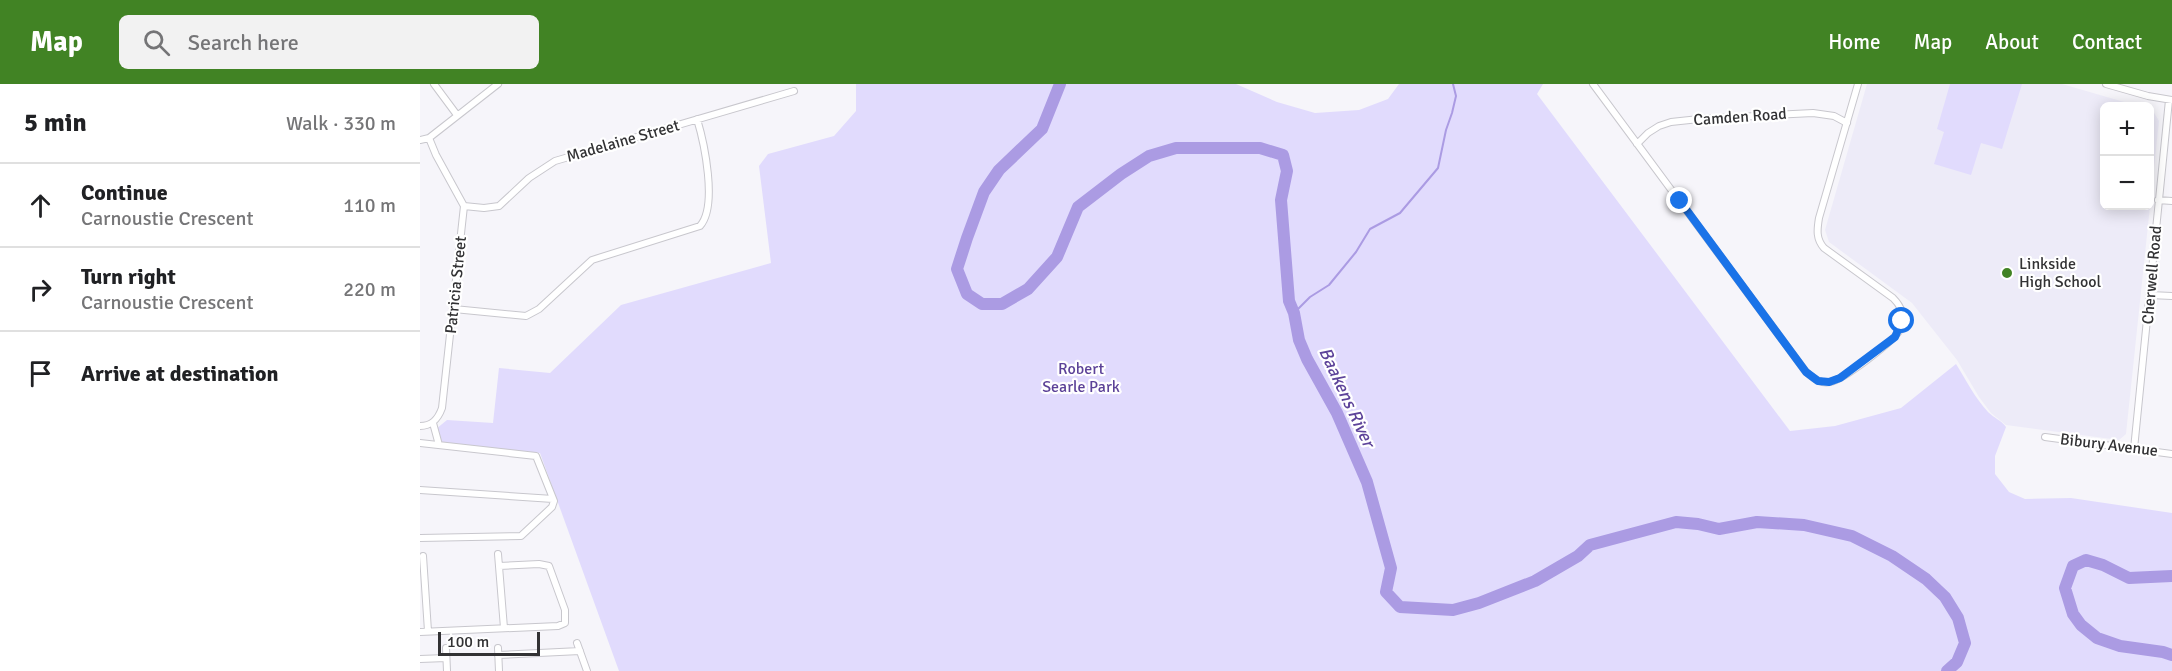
<!DOCTYPE html>
<meta charset="utf-8">
<style>
:root{--surface:#fff;--page:#f2f2f2;--text:#202124;--muted:#757577;--line:#e0e0e0;--accent:#418324}
body{margin:0;font-family:Signika,sans-serif;background:var(--page);color:var(--text)}
.controls{position:absolute;right:18px;top:18px;display:grid;overflow:hidden;border-radius:9px;box-shadow:0 3px 15px #0003}
.controls button{width:54px;height:54px;display:grid;place-items:center;padding:0;border:0;border-bottom:2px solid var(--line);background:var(--surface);color:var(--text);font:30px sans-serif}
.scale{position:absolute;left:18px;bottom:15px;width:102px;box-sizing:border-box;padding-left:6px;border:3px solid #323234;border-top:0;font-size:16px;line-height:21px;white-space:nowrap;color:#323234;-webkit-text-stroke:4px #fff;paint-order:stroke}
.stop{position:absolute;width:18px;height:18px;margin:-14px;border:4px solid #1a73e8;border-radius:50%;background:#fff}
.stop.end{background:#1a73e8;border-color:#fff;box-shadow:0 2px 6px #0008}
.list{margin:0;padding:0;list-style:none}
h2{display:flex;justify-content:space-between;align-items:center;height:78px;margin:0;padding:0 24px;font-size:26px}
h2 small{font-size:20px;font-weight:400;color:var(--muted)}
.list li{display:grid;grid-template-columns:39px 1fr auto;gap:18px;align-items:center;box-sizing:border-box;height:84px;padding:0 24px;border-top:2px solid var(--line)}
.list b{display:block;font-size:22px;white-space:nowrap}
.list p{margin:0;font-size:20px;white-space:nowrap;color:var(--muted)}
.list em{font-size:20px;font-style:normal;color:var(--muted)}
.icon{flex:none;width:33px;height:33px;fill:none;stroke:currentColor;stroke-width:2;stroke-linecap:round;stroke-linejoin:round}
.map{position:relative;flex:none;width:1752px;height:587px;overflow:hidden}
header{display:flex;align-items:center;gap:36px;box-sizing:border-box;height:84px;padding:0 30px;background:var(--accent);color:#fff}
header strong{font-size:28px}
nav{display:flex;gap:33px;margin-inline-start:auto;font-size:21px}
.search{width:420px;height:54px;background:var(--page);display:flex;align-items:center;gap:15px;box-sizing:border-box;padding:0 21px;border-radius:9px;color:var(--muted);font-size:22px}
main{display:flex}
aside{flex:1;background:var(--surface)}
.map>svg:first-child{display:block}
</style>
<header>
<strong>Map</strong>
<div class="search"><svg class="icon" aria-label="search" viewBox="0 0 24 24"><circle cx="10" cy="10" r="6"/><path d="M15 15l6 6"/></svg>Search here</div>
<nav><a>Home</a><a>Map</a><a>About</a><a>Contact</a></nav>
</header>
<main>
<aside>
<h2>5 min<small>Walk · 330 m</small></h2>
<ul class="list">
<li><svg class="icon" aria-label="ahead" viewBox="0 0 24 24"><path d="M12 20V5M6 11l6-6 6 6"/></svg><div><b>Continue</b><p>Carnoustie Crescent</p></div><em>110 m</em></li>
<li><svg class="icon" aria-label="right" viewBox="0 0 24 24"><path d="M7 20v-9h11M14 6l5 5-5 5"/></svg><div><b>Turn right</b><p>Carnoustie Crescent</p></div><em>220 m</em></li>
<li><svg class="icon" aria-label="arrive" viewBox="0 0 24 24"><path d="M6 21V4h12l-3 4 3 4H6"/></svg><div><b>Arrive at destination</b></div></li>
</ul>
</aside>
<div class="map">
<svg width="1752" height="587" viewBox="0 0 1752 587">
<rect width="100%" height="100%" fill="#f6f5fa"/>
<path fill="#edebf8" d="M1447,0h195l76,22h-34v100h46v-96l3,1 6,10 -33,313 -7,6 -113,-15 -15,-12 -12,-16 -22,-37 -45,-57 -83,-61 -4,-12z"/>
<path fill="#e1dbfd" d="M436,0h380l41,18 38,11 44,-3 29,-11 11,-15h144l-6,10 253,337 45,-5 66,-18 55,-44c10,16 19,34 32,48 6,6 13,8 18,15l-11,29v18l14,18 16,7 46,-1 101,15v158h-1553l-79,-218 -98,-11 -6,-13 11,-9 46,3 6,-55 51,5 71,-68 150,-42 -12,-97 9,-12 66,-18 22,-25z
M1530,0h72l-20,65 -21,-6 -10,32 -37,-11 10,-32 -7,-3z"/>
<g fill="none" stroke-linecap="round" stroke-linejoin="round">
<path stroke="#ab9be3" stroke-width="2" d="M874,229l16,-16 19,-12 27,-33 14,-23 30,-16 38,-45 8,-38 6,-17 4,-17 -3,-12"/>
<path stroke="#ab9be3" stroke-width="12" d="M640,0l-18,45 -43,41 -15,22 -17,46 -10,31 10,25 15,10h20l26,-15 29,-32 21,-50 43,-33 28,-18 27,-8h84l23,7 4,16 -6,29 8,101 5,12 5,27 8,19 30,54 30,69 24,86 -5,24 14,15 53,3 26,-7 56,-22 43,-25 12,-11 86,-23 22,2 21,5 38,-7 47,3 48,11 40,20 34,23 19,18 13,21 7,25 -8,19 -10,9
M1752,492l-43,2 -26,-13 -17,-5 -13,6 -8,22 8,26 8,11 16,13 23,8 43,6 9,3"/>
<g stroke="#c8c7cd" stroke-width="8">
<path id="minor" d="M14,0l23,31
M1173,0l213,288c7,6 14,12 24,10 13,-2 66,-42 71,-54 5,-11 0,-22 -8,-30l-69,-50c-8,-9 -7,-18 -5,-30l39,-134
M1686,0l42,12 24,4
M0,56l9,-2 69,-54
M1217,60l11,-11 11,-7 12,-4 28,-3 114,-6 21,3 13,7
M1738,116l14,1
M44,122l20,2 15,-2 30,-28 26,-17 239,-70
M1730,211l22,1
M34,225l72,7 13,-7 53,-49 108,-34c18,-20 4,-84 -3,-107
M13,339l6,22
M0,342c12,0 18,-7 22,-18l22,-202 -28,-51 -7,-17
M1625,353l127,17
M0,359l116,13 18,45 -2,6 -31,29 -101,2
M1714,365l35,-349
M0,406l133,9
M78,470l6,74
M3,472l5,75
M0,548l138,-6 7,-3v-13l-16,-44 -10,-2 -40,2
M157,559l10,28
M26,564l1,23
M78,564l1,23
M78,571l82,-4
M0,575l26,-1"/>
</g>
<use href="#minor" stroke="#fff" stroke-width="6"/>
</g>
<g fill="none" stroke-linecap="round" stroke-linejoin="round">
<path stroke="#1a73e8" stroke-width="8" d="M1260,117l126,171 12,9 11,1 11,-4 55,-41 7,-16"/>
</g>
<circle fill="#418324" stroke="#fff" stroke-width="2" cx="1587" cy="189" r="6"/>
<g text-anchor="middle" dominant-baseline="central" stroke-width="4.5" stroke-linejoin="round" paint-order="stroke">
<g font-size="16" fill="#323234" stroke="#fff">
<text transform="translate(1320 33) rotate(-4)">Camden Road</text>
<text transform="translate(203 57) rotate(-16)">Madelaine Street</text>
<text transform="translate(1732 191) rotate(-85)">Cherwell Road</text>
<text transform="translate(36 201) rotate(-84)">Patricia Street</text>
<text transform="translate(1689 361) rotate(7)">Bibury Avenue</text>
</g>
<g font-size="16" fill="#323234" stroke="#fff" text-anchor="start">
<text x="1599" y="180">Linkside<tspan x="1599" dy="18">High School</tspan></text>
</g>
<g font-size="16" fill="#5c4298" stroke="#fff">
<text x="661" y="285">Robert<tspan x="661" dy="18">Searle Park</tspan></text>
</g>
<g font-size="18" font-style="italic" fill="#5e449a" stroke="#fff">
<text transform="translate(927 313) rotate(65)">Baakens River</text>
</g>
</g>
</svg>
<div class="controls">
<button>+</button>
<button>−</button>
</div>
<div class="scale">100 m</div>
<div class="stop" style="left:1482px;top:237px"></div>
<div class="stop end" style="left:1260px;top:117px"></div>
</div>
</main>
